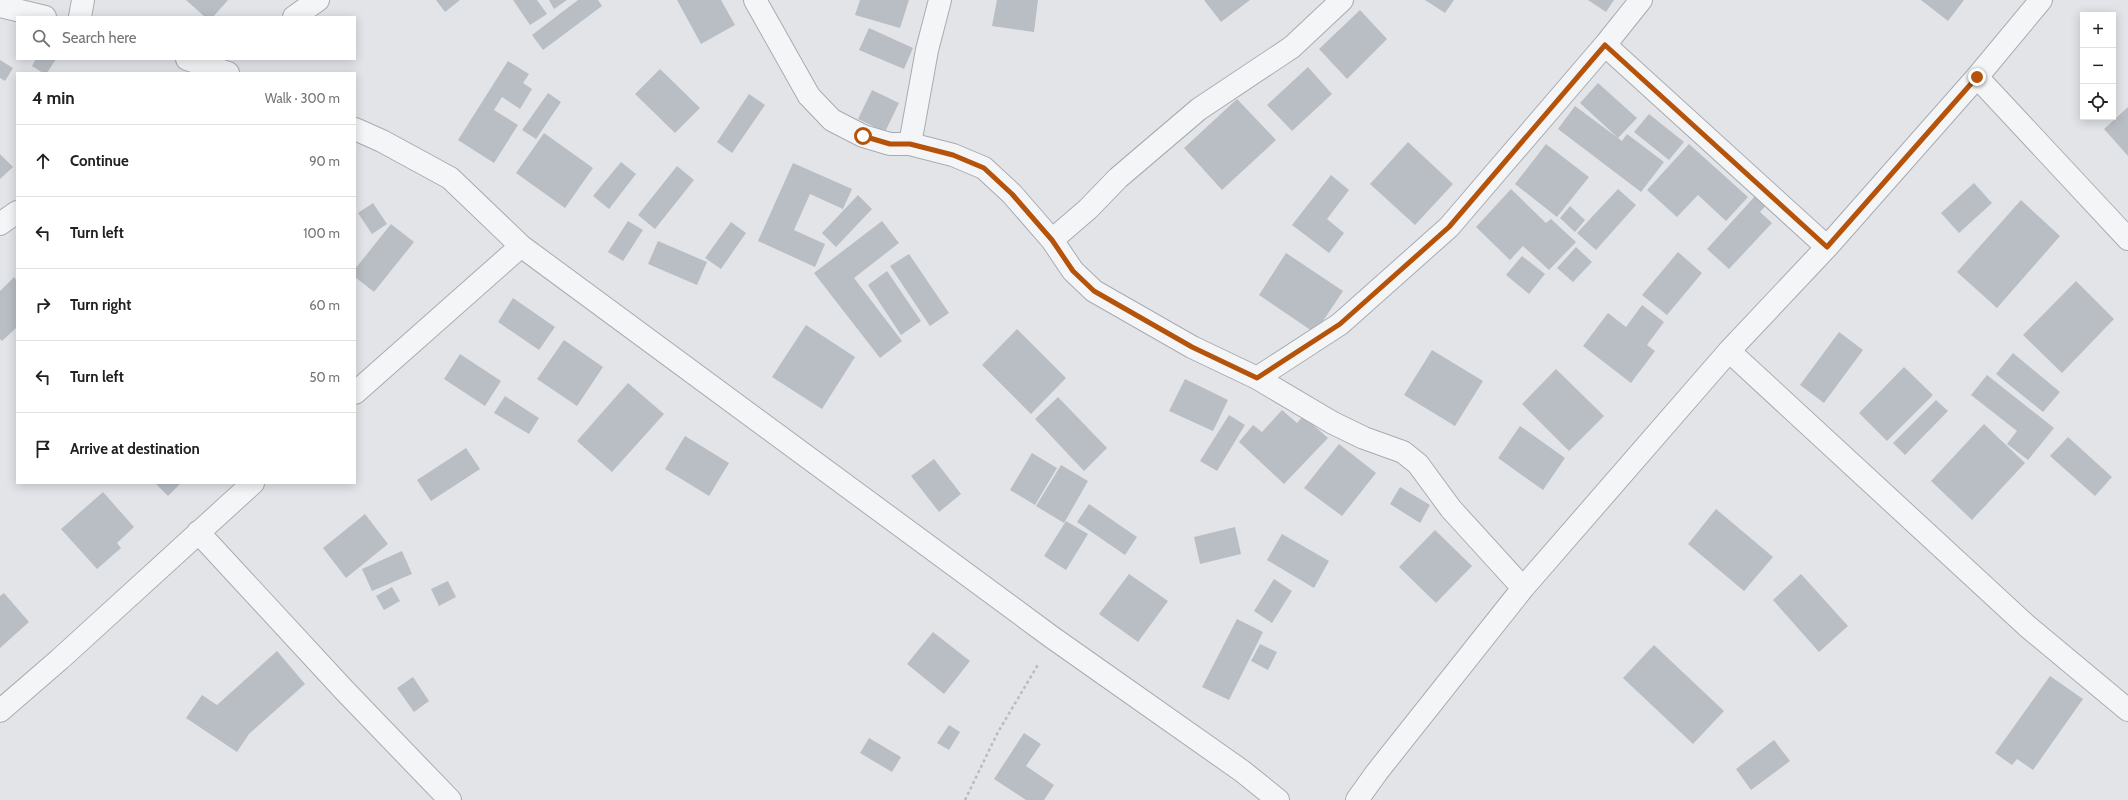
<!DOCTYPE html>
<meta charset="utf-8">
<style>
:root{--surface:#fff;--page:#f2f2f2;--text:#202124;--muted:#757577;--line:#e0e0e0}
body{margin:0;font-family:Cabin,sans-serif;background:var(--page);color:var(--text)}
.controls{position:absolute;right:12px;top:12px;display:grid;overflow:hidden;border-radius:0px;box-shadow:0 2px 10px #0003}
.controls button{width:36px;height:36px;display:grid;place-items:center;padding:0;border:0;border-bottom:1px solid var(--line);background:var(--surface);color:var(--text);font:20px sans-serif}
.stop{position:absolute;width:12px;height:12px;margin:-9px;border:3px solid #b45309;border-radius:50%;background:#fff}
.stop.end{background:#b45309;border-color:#fff;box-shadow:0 1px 4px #0008}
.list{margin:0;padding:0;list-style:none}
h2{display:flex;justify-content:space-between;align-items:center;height:52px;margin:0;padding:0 16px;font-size:17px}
h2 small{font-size:13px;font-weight:400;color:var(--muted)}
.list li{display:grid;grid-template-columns:26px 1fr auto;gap:12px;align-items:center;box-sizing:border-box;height:72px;padding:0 16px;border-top:1px solid var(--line)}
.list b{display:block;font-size:15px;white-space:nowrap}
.list em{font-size:13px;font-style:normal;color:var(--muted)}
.icon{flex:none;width:22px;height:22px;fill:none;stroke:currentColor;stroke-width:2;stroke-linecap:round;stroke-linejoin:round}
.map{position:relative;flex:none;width:2128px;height:800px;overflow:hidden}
.search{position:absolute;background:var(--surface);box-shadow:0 2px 10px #0003;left:16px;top:16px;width:340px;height:44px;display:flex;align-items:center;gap:10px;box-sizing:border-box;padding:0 14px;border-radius:0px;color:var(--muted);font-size:15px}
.panel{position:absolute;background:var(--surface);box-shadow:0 2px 10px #0003;left:16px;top:72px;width:340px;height:412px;border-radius:0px}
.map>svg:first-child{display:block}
</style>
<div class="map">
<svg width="2128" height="800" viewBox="0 0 2128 800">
<rect width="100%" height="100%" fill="#e2e4e8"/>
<path fill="#b9bec5" d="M186,0h42l-15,17h-8z
M436,0h24l-15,12z
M513,0h24l10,14 -17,11z
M549,0h18l-13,9z
M578,0h20l4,6 -59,44 -11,-15z
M677,0h44l14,25 -34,19z
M860,0h49l-9,28 -45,-13z
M997,0h41l-4,32 -42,-6z
M1204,0h46l-29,22z
M1425,0h29l-9,13z
M1588,0h26l-8,12z
M1921,0h43l-16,21z
M1360,10l27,29 -40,40 -28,-30z
M869,28l44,20 -9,21 -45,-19z
M36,59h20l-9,14h-4l-11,-7z
M0,60l13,8 -8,13 -5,-3z
M508,61l21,13 -6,9 9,6 -12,20 -18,-12 -8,13 24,15 -24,38 -36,-23z
M1308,67l24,27 -40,37 -25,-26z
M660,69l40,39 -25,25 -40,-39z
M1598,83l39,35 -19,20 -38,-35z
M872,90l27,13 -14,29 -27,-13z
M548,93l13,9 -25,37 -14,-9z
M749,94l16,11 -33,48 -15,-11z
M1237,99l39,41 -54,50 -38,-42z
M1575,106l47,35 5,-7 37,28 -23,30 -83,-63z
M2128,107v49l-24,-27z
M1649,114l35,28 -15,18 -35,-28z
M544,133l49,35 -28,40 -49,-35z
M1408,142l45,42 -38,41 -45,-41z
M1546,144l43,33 -32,40 -42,-33z
M1689,144l59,53 -22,24 -28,-26 -21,22 -30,-27z
M0,154l13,13 -13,12z
M621,162l15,12 -27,35 -16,-13z
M793,163l59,26 -9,20 -33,-15 -16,36 31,14 -10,23 -57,-26z
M677,166l17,14 -39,49 -17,-14z
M1331,175l18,15 -22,29 17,14 -15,20 -37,-28z
M1974,183l18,20 -33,30 -18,-20z
M1511,189l35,34 5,-4 25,23 -27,28 -26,-24 -13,14 -34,-33z
M1618,189l18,16 -40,45 -19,-17z
M1757,194l11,9 -8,9 12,11 -43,46 -22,-20z
M858,195l14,14 -36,38 -14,-14z
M2021,200l39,36 -63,72 -40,-36z
M373,203l14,21 -15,10 -14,-21z
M1570,206l15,14 -10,12 -15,-14z
M628,221l15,9 -20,31 -15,-9z
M882,221l17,22 -45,35 48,63 -22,17 -66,-85z
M731,222l15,11 -25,36 -16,-11z
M391,224l23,18 -40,50 -19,-15v-8z
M658,241l49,21 -10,23 -49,-21z
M1576,247l16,15 -19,20 -16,-14z
M1678,252l24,21 -35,42 -25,-20z
M1286,253l57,38 -28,42 -56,-38z
M909,254l40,59 -19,13 -40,-60z
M1522,256l23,18 -16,20 -23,-19z
M887,271l34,50 -20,14 -33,-50z
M14,277l3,4v46l-15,14 -2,-2v-48z
M2076,281l38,38 -52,54 -39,-38z
M513,298l42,29 -16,23 -41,-28z
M1642,305l22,17 -17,23 8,6 -24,32 -48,-37 25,-33 18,14z
M806,325l49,32 -33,52 -50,-32z
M1017,329l49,49 -35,36 -49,-49z
M1839,332l24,18 -39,53 -24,-18z
M564,340l39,27 -26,39 -40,-27z
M1432,350l51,31 -28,45 -51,-31z
M2013,353l47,39 -17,20 -47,-38z
M460,354l41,27 -16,25 -41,-27z
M1904,367l29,28 -46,46 -28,-28z
M1556,369l48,47 -35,35 -47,-47z
M1987,375l67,53 -26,32 -21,-16 10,-13 -46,-36z
M1185,379l43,21 -15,31 -44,-20z
M628,383l36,31 -52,58 -35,-31z
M505,396l34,22 -10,16 -35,-21z
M1058,397l49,51 -23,23 -49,-52z
M1936,400l12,11 -43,44 -12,-12z
M1282,410l15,13 6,-7 25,22 -44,46 -45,-42 14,-17 9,7z
M1229,415l16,10 -28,46 -17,-10z
M1984,424l41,39 -53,57 -41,-39z
M1520,426l45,32 -22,32 -45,-32z
M685,436l44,27 -20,33 -44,-27z
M2068,437l44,40 -17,19 -45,-40z
M1339,444l37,29 -34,43 -38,-28z
M466,448l14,21 -49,32 -14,-21z
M1032,453l25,15 -22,37 -25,-15z
M934,459l27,35 -22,18 -28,-36z
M1061,465l27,16 -24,42 -28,-17z
M155,483h26l-13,13z
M1400,487l30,18 -10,18 -30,-19z
M103,492l31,35 -17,16 4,5 -24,21 -36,-40z
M1089,504l48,33 -12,18 -48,-33z
M1716,509l57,48 -29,34 -56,-47z
M365,514l23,30 -42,34 -23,-30z
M1066,521l22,13 -22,36 -22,-14z
M1235,527l6,27 -41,10 -6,-27z
M1435,530l37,36 -36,37 -37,-36z
M1282,534l47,27 -15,27 -47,-28z
M402,551l10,23 -40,17 -10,-22z
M1129,574l39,27 -30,41 -39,-28z
M1801,574l47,52 -29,26 -46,-52z
M1274,579l18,12 -20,32 -18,-12z
M448,581l8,16 -17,9 -8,-17z
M392,587l8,14 -16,9 -8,-14z
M4,593l25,29 -29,26v-52z
M1237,619l26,13 -34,68 -27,-13z
M933,632l37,29 -26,33 -37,-30z
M1260,644l17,8 -9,18 -17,-9z
M1654,645l70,66 -31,33 -70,-66z
M277,651l28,33 -56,50 -12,18 -51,-34 16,-23 15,10z
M2050,676l33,23 -50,71 -16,-11 -5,6 -17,-12z
M413,677l16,24 -15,11 -17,-24z
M949,725l11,7 -11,18 -12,-7z
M1024,733l17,11 -15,22 28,19 -10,15h-18l-32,-21z
M869,738l32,19 -9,15 -32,-19z
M1774,740l16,21 -39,29 -15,-21z"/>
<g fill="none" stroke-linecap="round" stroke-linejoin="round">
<g stroke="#a8abb2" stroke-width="24">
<path id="minor" d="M755,0l54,96 23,24 31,16 27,8h20l43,11 31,13 28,26 40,46 21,31 21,20 98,56 65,31 76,45 31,15 39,14 15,12 33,45 72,79
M0,6l45,11
M80,17l3,-17
M294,17l24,-17
M1605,45l222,202
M187,59l41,14
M1977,77l151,162
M355,129l27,12 68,37 71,68 532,392 189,133 36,29
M910,144l17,-94 13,-50
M0,224l17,-12
M1052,240l36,-31 30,-31 81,-69 93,-62 50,-47
M1729,351l298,275 101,84
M1257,378l83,-54 109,-97 156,-182 36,-45
M355,393l166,-147
M198,532l147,159 105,109
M0,711l60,-52 193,-176
M1357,800l20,-28 146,-184 206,-237 98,-104 150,-170 64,-77"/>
</g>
<path stroke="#b8bbc0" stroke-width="2.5" stroke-dasharray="3 3" stroke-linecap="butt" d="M965,800l33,-68 41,-69"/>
<use href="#minor" stroke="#f4f5f7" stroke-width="22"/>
</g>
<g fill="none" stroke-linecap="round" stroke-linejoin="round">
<path stroke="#b45309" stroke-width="5" d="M863,136l27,8h20l43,11 31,13 28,26 40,46 21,31 21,20 98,56 65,31 83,-54 109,-97 156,-182 222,202 150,-170"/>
</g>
</svg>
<div class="controls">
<button>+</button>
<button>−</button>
<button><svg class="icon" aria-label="locate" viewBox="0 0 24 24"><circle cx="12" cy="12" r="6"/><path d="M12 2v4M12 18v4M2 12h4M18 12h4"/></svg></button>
</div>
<div class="stop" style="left:863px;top:136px"></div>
<div class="stop end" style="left:1977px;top:77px"></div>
<div class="search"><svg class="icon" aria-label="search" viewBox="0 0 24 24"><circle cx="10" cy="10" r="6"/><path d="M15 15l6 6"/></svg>Search here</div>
<section class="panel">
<h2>4 min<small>Walk · 300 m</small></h2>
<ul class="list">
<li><svg class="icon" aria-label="ahead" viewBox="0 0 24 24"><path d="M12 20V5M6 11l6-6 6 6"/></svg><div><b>Continue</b></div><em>90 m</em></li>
<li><svg class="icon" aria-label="left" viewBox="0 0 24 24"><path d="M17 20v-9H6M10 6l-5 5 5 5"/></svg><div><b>Turn left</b></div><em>100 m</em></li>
<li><svg class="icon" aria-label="right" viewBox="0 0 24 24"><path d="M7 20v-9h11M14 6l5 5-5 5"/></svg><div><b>Turn right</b></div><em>60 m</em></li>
<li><svg class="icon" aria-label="left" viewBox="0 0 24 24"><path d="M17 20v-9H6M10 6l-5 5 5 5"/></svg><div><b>Turn left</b></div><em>50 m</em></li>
<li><svg class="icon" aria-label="arrive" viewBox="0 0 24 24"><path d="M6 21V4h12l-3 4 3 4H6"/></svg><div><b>Arrive at destination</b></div></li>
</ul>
</section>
</div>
